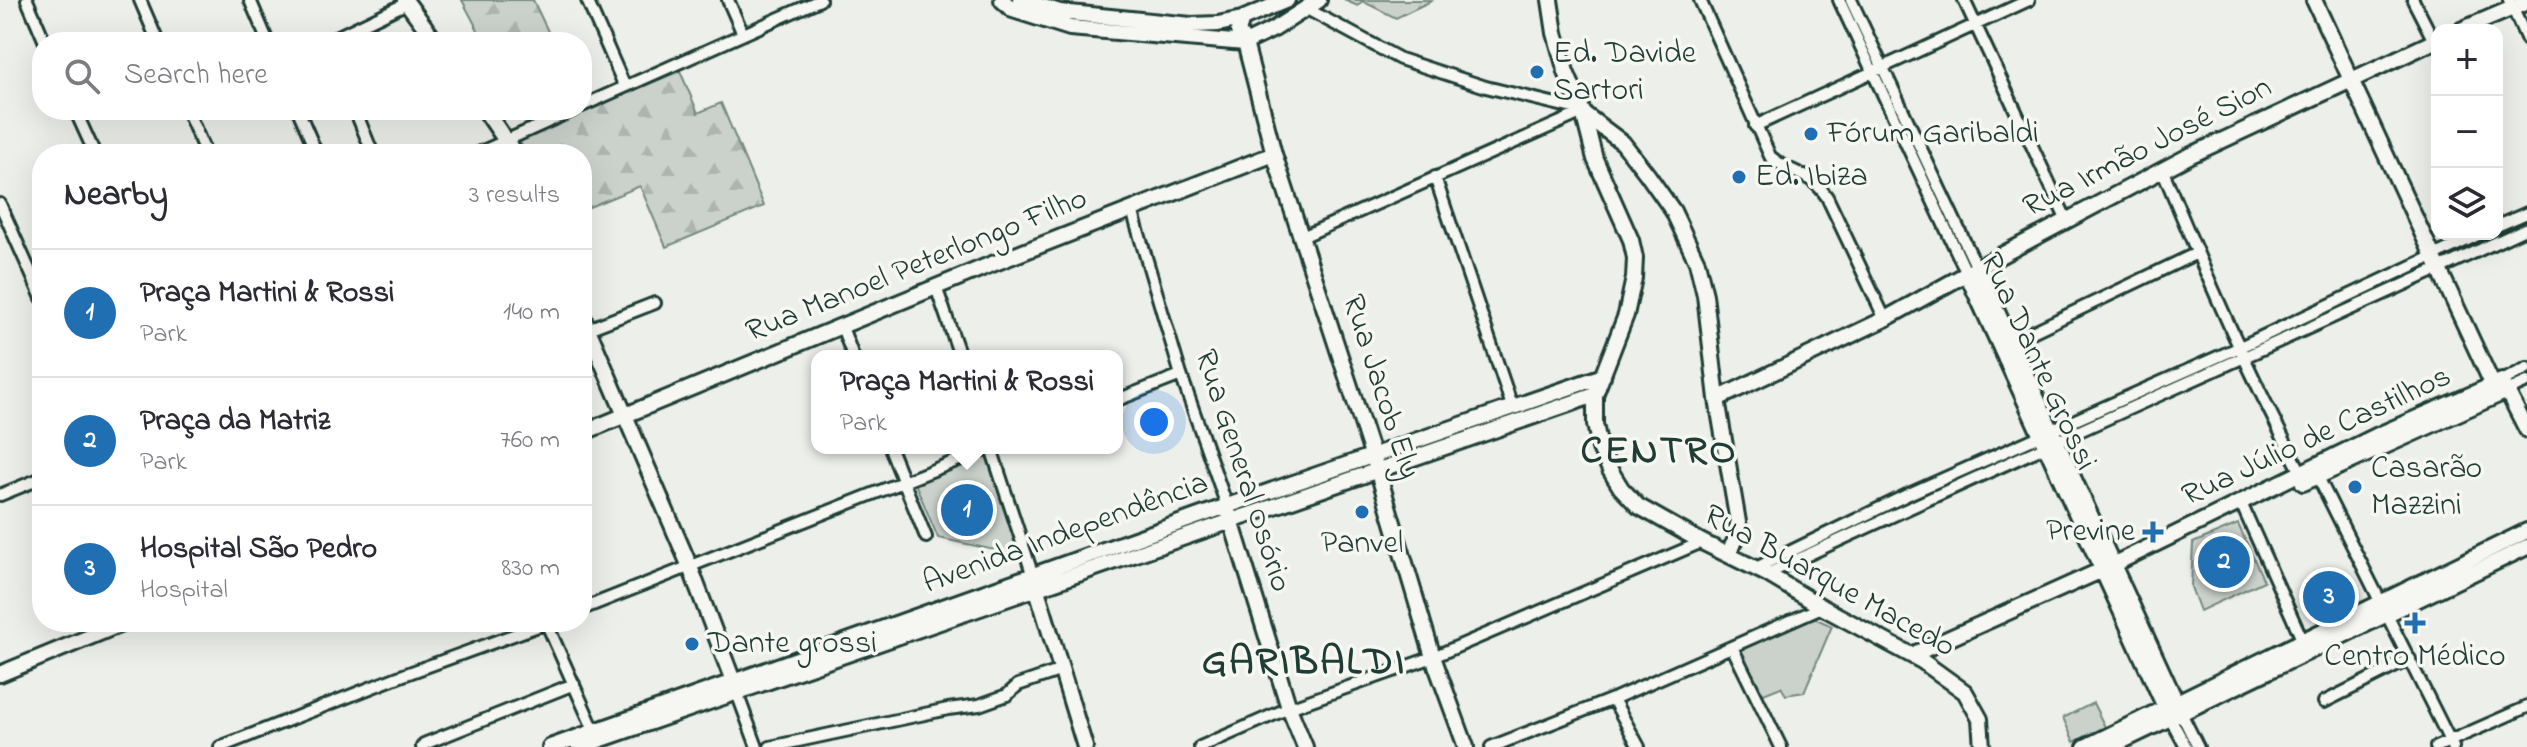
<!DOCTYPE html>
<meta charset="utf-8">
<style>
:root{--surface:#fff;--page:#f7f7f7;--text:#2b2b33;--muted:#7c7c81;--line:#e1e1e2;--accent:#1f6fb2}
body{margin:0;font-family:"Indie Flower",sans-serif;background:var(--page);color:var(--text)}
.controls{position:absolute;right:24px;top:24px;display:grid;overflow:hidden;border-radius:16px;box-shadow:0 8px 32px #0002}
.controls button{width:72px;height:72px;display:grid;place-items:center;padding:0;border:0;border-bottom:2px solid var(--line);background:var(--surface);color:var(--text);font:40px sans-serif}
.you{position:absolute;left:1154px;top:422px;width:28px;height:28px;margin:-20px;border:6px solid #fff;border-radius:50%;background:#1a73e8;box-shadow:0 0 0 12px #1a73e833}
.badge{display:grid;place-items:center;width:52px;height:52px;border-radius:50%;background:var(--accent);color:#fff;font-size:26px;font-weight:700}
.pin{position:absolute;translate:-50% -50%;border:4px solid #fff;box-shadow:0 2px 8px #0006}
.popup{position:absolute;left:811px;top:350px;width:312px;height:104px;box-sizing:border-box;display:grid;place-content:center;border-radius:16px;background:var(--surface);filter:drop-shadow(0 2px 6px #0005);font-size:26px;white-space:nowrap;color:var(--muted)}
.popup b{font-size:30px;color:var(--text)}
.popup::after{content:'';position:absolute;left:50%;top:100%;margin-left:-16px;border:16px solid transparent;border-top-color:var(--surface)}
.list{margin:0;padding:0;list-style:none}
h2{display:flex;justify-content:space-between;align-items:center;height:104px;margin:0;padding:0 32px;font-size:34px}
h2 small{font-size:26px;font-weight:400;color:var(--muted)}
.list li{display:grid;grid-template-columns:52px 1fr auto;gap:24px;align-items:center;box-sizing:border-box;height:128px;padding:0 32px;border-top:2px solid var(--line)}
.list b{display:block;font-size:30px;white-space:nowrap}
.list p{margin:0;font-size:26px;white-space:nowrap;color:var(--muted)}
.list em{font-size:26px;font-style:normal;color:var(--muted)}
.icon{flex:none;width:44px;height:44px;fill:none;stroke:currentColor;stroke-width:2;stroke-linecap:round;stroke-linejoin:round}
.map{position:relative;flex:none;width:2527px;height:747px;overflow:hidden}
.search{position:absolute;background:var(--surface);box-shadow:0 8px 32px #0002;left:32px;top:32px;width:560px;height:88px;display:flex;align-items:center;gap:20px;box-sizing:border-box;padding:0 28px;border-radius:32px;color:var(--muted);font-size:30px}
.panel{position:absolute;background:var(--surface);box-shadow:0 8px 32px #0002;left:32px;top:144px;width:560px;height:488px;border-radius:32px}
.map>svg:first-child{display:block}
</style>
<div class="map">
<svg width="2527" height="747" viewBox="0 0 2527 747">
<defs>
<pattern id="forest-firs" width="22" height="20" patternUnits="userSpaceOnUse" patternTransform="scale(2)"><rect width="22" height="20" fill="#cbd2cc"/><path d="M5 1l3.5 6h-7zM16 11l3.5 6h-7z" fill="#aeb5b0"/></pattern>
</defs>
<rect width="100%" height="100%" fill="#edefea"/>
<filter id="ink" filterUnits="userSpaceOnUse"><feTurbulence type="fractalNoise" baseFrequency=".0125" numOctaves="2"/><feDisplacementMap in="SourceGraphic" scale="16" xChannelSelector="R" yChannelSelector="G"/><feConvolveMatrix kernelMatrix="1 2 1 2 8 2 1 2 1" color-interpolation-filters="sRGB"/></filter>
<g filter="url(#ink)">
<path fill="#cbd2cc" stroke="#758880" stroke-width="2" d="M988,453l35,103 -85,-18 -23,-55z
M2238,524l26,57 -64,30 -9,-24 2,-44z
M1812,617l20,9 -28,66 -18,3 -5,-8 -20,8 -24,-47z
M2093,703l12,24 -31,15 -11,-24z"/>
<path fill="url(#forest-firs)" stroke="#758880" stroke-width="2" d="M462,0h71l20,42h-92l18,-10z
M1344,0h89l-37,18 -34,-17 -4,5z
M680,71l18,42 23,-10 43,103 -98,41 -26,-61 -58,24v-56h-57l-6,-16z"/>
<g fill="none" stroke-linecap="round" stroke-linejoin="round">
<g stroke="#1f3d34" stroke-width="16">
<path id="street" d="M27,0l18,42
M140,0l18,42
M250,0l18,42
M587,0l38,87
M728,0l15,34
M1700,0l70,156c20,19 39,14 57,41l58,122
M1839,0l128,274
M1851,0l126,268
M1964,0l103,221
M2413,0l21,41
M2509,0l18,40
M1307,9l93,50 86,28 95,23
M326,42l81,-39
M582,106l238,-106
M75,110l20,44
M187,110l19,44
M298,110l19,44
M355,110l18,44
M1755,126l274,-126
M476,154l98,-44
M2163,171c43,104 88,208 141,307
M1435,177l78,232
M0,204l42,94
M1132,210l49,165 46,131
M2497,226l30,-13
M1302,237l281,-125
M936,287l24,69
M842,327l11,29
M588,329l67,-26
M2007,344l190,-91
M2502,381l25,-13
M2507,391l20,-9
M1117,400l64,-25
M890,448l36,89
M991,448l42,128
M2316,473l137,274
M0,495l42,-17
M2241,503l64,143
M1756,568l155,-75 329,-146 240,-113
M1767,574c252,-119 508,-228 760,-346
M582,609l407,-161
M546,622l51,115
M1732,647l49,100
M737,693l20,54
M1613,699l26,48
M2324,702l86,-43
M2181,713l17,34
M2170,718l16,29
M220,747l178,-70 151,-55
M422,747l2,-3 150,-60
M770,747l178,-38 31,-4 28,-10 11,-10 44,-15
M1200,747l89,-39 144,-51 269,-115
M1491,747l122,-48 209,-92
M2436,747l91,-40"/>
</g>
<g stroke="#1f3d34" stroke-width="20">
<path id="secondary" d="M405,0l31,42
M1002,0l11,10 57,18 175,15 29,-14 45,-29
M1020,0l40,12 131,13 27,-1 24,-5 45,-19
M1550,0l5,33 11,39 17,40 12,47 36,81 4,18 -1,20 -8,37 -31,80v29l5,24 10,22 11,18 17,18 64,36 65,32 55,33 100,54 43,31 15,27 2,28
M2314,0l182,392
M1242,19l-4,12 7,12 29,111 103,315 56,188 33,90
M2461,30l66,-28
M485,110l30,44
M1583,113l40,30 24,31 26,37 24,51 8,33 12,104 22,129 -1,8 -10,17
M1977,268l204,445
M1967,274l203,444
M582,315l108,252 46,122
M1717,399l168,-80 92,-51 212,-112 248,-116
M582,433l405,-167 287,-112
M2303,483l204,-92
M1229,514l60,194 16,39
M1034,580l51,167
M1912,655l190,-85 274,-134 126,-55 25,49
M0,674l126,-52
M550,747l677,-241 376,-130
M579,747l1016,-352
M2085,747l442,-216
M2110,747l417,-200"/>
</g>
<use href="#street" stroke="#f6f6f2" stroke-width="10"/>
<use href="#secondary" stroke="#f6f6f2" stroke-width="14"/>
</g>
</g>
<g fill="#1f6fb2" stroke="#f6f6f2" stroke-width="3">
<circle cx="1537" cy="72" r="8"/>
<circle cx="1811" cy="134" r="8"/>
<circle cx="1739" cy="177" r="8"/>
<circle cx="2355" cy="487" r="8"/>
<circle cx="1362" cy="512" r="8"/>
<path d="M2149 520h8v8h8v8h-8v8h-8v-8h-8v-8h8z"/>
<path d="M2411 611h8v8h8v8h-8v8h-8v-8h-8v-8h8z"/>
<circle cx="692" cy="644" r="8"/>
</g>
<g text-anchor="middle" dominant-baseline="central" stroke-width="7" stroke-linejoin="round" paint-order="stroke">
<g font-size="32" fill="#1f3d34" stroke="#f6f6f2" text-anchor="start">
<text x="1553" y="54">Ed. Davide<tspan x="1553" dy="37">Sartori</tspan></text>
<text x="1827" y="134">Fórum Garibaldi</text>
<text x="1755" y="177">Ed. Ibiza</text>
<text x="2371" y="469">Casarão<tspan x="2371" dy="37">Mazzini</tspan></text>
<text x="2135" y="532" text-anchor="end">Previne</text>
<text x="1362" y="544" text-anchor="middle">Panvel</text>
<text x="708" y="644">Dante grossi</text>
<text x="2415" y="657" text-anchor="middle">Centro Médico</text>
</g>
<g font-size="32" fill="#1f3d34" stroke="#f6f6f2">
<text transform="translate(2148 148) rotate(-27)">Rua Irmão José Sion</text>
<text transform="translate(917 266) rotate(-22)">Rua Manoel Peterlongo Filho</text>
<text transform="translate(2037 362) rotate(65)">Rua Dante Grossi</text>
<text transform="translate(1380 387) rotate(72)">Rua Jacob Ely</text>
<text transform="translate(2317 437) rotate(-25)">Rua Júlio de Castilhos</text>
<text transform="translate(1242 471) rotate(72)">Rua General Osório</text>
<text transform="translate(1066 534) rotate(-20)">Avenida Independência</text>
<text transform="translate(1829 582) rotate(29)">Rua Buarque Macedo</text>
</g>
<g font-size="40" font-weight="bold" letter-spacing="2" fill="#1f3d34" stroke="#f6f6f2">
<text x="1659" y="452">CENTRO</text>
<text x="1304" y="663">GARIBALDI</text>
</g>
</g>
</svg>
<div class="controls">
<button>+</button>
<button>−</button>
<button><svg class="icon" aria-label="layers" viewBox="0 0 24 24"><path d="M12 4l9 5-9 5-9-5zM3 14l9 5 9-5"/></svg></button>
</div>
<div class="you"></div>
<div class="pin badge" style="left:967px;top:510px">1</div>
<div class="popup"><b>Praça Martini &amp; Rossi</b>Park</div>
<div class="pin badge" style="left:2224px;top:562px">2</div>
<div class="pin badge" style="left:2329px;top:597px">3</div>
<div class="search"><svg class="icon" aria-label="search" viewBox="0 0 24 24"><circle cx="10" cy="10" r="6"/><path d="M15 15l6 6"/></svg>Search here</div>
<section class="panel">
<h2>Nearby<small>3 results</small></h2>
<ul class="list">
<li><span class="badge">1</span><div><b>Praça Martini &amp; Rossi</b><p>Park</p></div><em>140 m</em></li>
<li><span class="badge">2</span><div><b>Praça da Matriz</b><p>Park</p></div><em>760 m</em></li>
<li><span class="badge">3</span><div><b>Hospital São Pedro</b><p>Hospital</p></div><em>830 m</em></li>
</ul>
</section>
</div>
